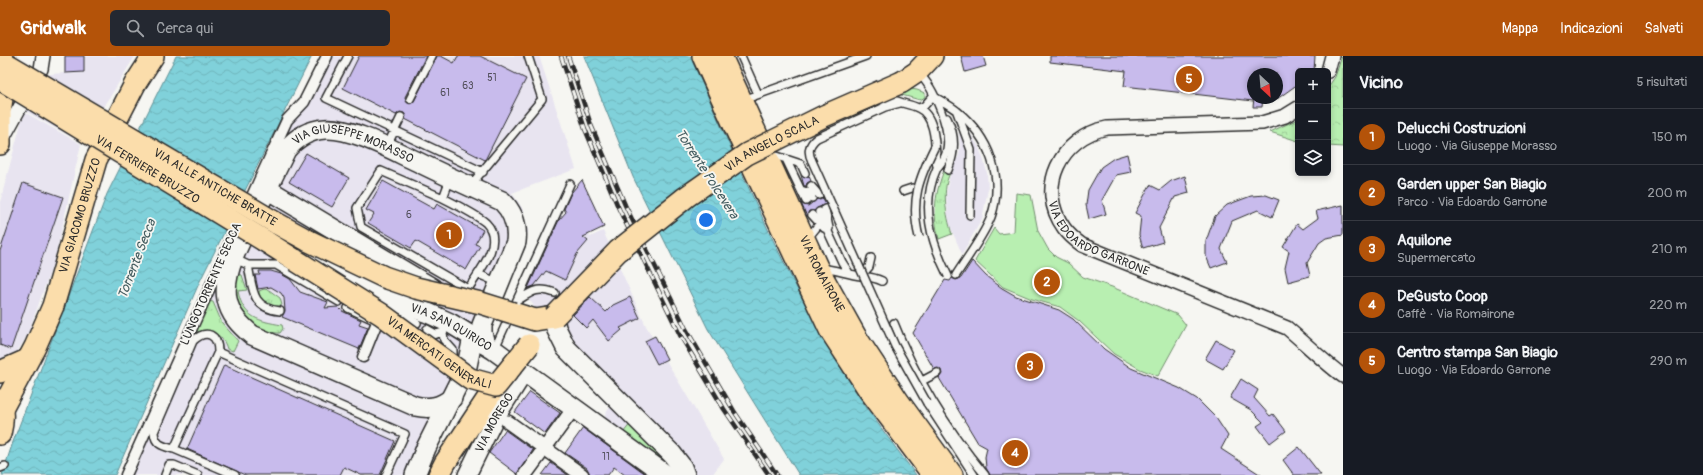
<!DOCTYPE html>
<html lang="it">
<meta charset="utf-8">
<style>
:root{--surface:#171b24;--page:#242831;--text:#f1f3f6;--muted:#9ea1a6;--line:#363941;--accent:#b45309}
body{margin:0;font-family:Pangolin,sans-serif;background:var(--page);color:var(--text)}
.controls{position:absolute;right:12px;top:12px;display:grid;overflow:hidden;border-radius:6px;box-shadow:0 2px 6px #0003}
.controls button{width:36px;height:36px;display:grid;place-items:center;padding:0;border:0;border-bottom:1px solid var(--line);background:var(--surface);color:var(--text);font:20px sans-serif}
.compass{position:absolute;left:1247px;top:12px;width:36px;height:36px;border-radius:50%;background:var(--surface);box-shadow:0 2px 6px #0003;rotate:154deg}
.you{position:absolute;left:706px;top:164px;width:14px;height:14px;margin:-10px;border:3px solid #fff;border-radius:50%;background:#1a73e8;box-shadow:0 0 0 6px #1a73e833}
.badge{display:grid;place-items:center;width:26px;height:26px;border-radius:50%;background:var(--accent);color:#fff;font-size:13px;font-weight:700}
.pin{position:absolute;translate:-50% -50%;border:2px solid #fff;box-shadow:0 1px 4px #0006}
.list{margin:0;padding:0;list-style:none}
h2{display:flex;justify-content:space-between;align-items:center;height:52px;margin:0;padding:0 16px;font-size:17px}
h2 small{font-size:13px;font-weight:400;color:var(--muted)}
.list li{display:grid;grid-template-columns:26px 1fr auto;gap:12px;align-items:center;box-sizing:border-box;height:56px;padding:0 16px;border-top:1px solid var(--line)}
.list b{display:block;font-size:15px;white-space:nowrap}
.list p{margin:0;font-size:13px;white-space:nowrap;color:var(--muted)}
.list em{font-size:13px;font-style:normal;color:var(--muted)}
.icon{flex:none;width:22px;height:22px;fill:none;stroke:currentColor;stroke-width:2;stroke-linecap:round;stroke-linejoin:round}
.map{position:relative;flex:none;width:1343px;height:419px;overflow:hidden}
header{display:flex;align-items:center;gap:24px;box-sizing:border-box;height:56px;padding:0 20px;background:var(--accent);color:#fff}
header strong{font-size:19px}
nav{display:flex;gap:22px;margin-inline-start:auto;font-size:14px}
.search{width:280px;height:36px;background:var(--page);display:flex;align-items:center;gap:10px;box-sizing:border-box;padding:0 14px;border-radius:6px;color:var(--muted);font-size:15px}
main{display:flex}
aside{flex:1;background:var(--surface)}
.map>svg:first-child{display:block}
</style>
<header>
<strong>Gridwalk</strong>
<div class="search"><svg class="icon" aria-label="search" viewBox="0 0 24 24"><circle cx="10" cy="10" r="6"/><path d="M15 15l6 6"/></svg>Cerca qui</div>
<nav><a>Mappa</a><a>Indicazioni</a><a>Salvati</a></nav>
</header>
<main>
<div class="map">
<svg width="1343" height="419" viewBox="0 0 1343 419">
<defs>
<pattern id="grass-tufts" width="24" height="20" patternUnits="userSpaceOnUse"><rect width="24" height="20" fill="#b8efb1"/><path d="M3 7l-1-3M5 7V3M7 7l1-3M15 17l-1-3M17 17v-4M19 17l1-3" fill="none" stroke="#9ecd98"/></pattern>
<pattern id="forest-crowns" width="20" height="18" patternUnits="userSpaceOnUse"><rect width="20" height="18" fill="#b8efb1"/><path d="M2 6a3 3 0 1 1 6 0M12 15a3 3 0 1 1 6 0" fill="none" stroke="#9ecd98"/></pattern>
<pattern id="water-waves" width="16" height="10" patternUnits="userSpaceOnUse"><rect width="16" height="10" fill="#80d1da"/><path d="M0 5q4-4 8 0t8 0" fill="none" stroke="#6fb4bb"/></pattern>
</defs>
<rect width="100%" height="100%" fill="#f6f6f2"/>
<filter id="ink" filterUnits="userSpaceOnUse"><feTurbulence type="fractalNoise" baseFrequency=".025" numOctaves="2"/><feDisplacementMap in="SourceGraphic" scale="8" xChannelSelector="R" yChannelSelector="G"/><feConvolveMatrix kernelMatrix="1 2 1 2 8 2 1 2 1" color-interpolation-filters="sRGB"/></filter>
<g filter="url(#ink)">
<path fill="#e8e4f0" d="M64,0h71l-53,87 -57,-32 18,-34 8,-3 13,-1z
M333,0h206l37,113 -64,24 10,15 6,23 -3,13 -100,231h-294l80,-180 78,-169 19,-21z
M24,56l57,32 -26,115 -28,77 -10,16 -11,7 -6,2v-159z
M967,73l11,16 5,13 4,15 1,16 -6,30 -20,35 -13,-30 -3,-29 4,-21 9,-19 1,-8 -1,-15z
M577,155l13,26 13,-6 43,95 78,133 -12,16h-16l-24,-27 -49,-15 -17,-13 -1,-6 12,-16 -62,-61 -26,-38 -2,-16 23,-54 10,-14h8z"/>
<path fill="url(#grass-tufts)" stroke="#728d6e" d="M911,33l6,1 8,3v4l-5,3 -22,-6z
M945,112l6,3c-10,18 -5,44 1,63l-13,5c-7,-25 -4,-47 6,-71z
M238,218l4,1 5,15 -9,1c5,27 21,30 44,34l1,4 -3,4c-21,1 -45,-19 -46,-40 0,-6 3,-13 4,-19z
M264,233l5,1 11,8 2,7c-9,4 -24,-4 -23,-14z
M209,245l4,1 9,21 16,18 -5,10 -6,-2c-4,-15 -17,-21 -32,-16z
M631,367l42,46 -50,-36z"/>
<path fill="url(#forest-crowns)" stroke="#728d6e" d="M1342,0h1v91l-15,-1v-59l7,-10z
M1298,63v22l-28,-9z"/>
<path fill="#b8efb1" stroke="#728d6e" d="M1016,137l15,2 7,36 10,18 8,8 12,6 15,14 29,10 66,28 8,10 -28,51 -18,-7 -26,-15 -35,-33 -19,-14 -28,-8 -29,-12 -28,-26 19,-33 5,6 15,-2z"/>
<path fill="url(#water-waves)" stroke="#5e8f94" d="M176,0h136l-112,225 -85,194h-113l11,-33 94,-248z
M584,0h106c47,105 91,212 150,310 22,38 50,74 76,109h-117l-91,-146 -75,-152z"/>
<path fill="#c8bbec" stroke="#2b2b2b" d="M65,0h19v16l-19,1z
M359,0h67l-21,41 1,4 4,3 4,-3 23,-45h4l13,7 4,-7h22l46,23 -41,81 -80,-41 1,-3 -2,-3 -4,-1 -4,3 -53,-27z
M961,0h22l3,10 -21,6z
M1050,0h265l-1,15h-16v13l-21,15v-25h-24v27l-129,-15 2,-15 -76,-9z
M1254,42h9l-1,9h-9z
M306,97l43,25 -17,29 -43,-25z
M1127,98l4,18 -15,3 -14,25 4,14 -17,5 -3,-14 2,-15 13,-23 13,-9z
M801,119l3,3 5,-2 2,5 -4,2 -1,3h-2z
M1185,120l4,17 -14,4 -16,31 4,14 -20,6 -4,-13 2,-19 -6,-3 15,-28 10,5 11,-9z
M582,124l22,47 -21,10 5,4 -11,13 -12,26 -19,-9 -12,15 -6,2 31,-68 7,-8 -2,-3 7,-16z
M383,125l51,28 3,-5 46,26 -8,14 5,2 -14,24 -50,-29 -5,7 -43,-25 6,-9 -8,-4z
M23,127l40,14 -52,152 -11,-4v-94z
M1266,139l13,5 -7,17 -14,-7 -26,11 -11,28 6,13 -16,6 -5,-12v-15l9,-25 12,-11 24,-9z
M823,142l3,6 -9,4 -3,3h-5l-2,6 -6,-14 3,2 4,1 9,-7 3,1z
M1343,149v30l-17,3 -7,5 -12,20 3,13 -22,6 -3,-14 4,-17 -6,-4 14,-23 6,5 15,-11 -2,-7z
M972,205l14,15 16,12 14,8 43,14 14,9 31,30 27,19 48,20 18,11 19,19 12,18 -7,13 40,26h-271l-4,-7 -1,-11 2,-9 -9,-5 -39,-65 3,-4 -1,-4 -3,-2 -4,1 -21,-36 32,-53 5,1 2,-3 4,2 5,-2z
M259,215h12l10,3 9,5 10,13 28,10 -3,6 13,-1 4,4 19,9 -2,4 9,3 -9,22 -77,-32 3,-6 -1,-13 -3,-5 -10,-6 -13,2 -3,-14h5z
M590,241l16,15 7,-7 17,-8 10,21 -20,10 2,2 -13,11 -16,-21 -7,8 -13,-13z
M655,280l12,23 -10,5 -12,-23z
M1216,284l18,10 -11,19 -18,-10z
M224,309l171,76 -15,34h-19l-17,-8 -4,8h-95l-58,-26z
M1241,323l17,11 -4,8 16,18 3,-2 13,17 -16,12 -13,-17 6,-4 -12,-12 -21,-12z
M530,336l30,21 -15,21 -30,-22z
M583,372l64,47h-22l-11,-8 -6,8h-18l-3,-7 -22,-15z
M505,374l28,20 -16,24 -28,-21z
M1299,391l22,28h-27l-11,-15z
M551,407l17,12h-26z"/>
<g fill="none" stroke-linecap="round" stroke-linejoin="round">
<g stroke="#2b2b2b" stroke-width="10">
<path id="service" d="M348,0l-22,42 157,74
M741,0l17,38
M919,18c15,13 32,55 28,75 -1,8 -5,13 -10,19
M933,40c8,5 17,9 24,15 32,26 48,66 34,106 -8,20 -23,39 -35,58
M410,43l22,-43
M743,44l123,-44
M882,45c13,-3 13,0 24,3 4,1 8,2 12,4 19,8 17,42 19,60
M919,52l5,-2 9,-10
M957,56l14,38 -1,65
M947,62c9,18 8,34 1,52
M387,90l14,-29
M771,98l30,10 4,9
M786,103l20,42
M812,105c-5,-9 -3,-17 5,-23l68,-31 15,-4
M470,130l72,-87 -14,-43
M811,130l8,9
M801,134l9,3 2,5
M903,135l9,-3
M443,142l-62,-27 -24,37 4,19 107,62c11,-17 37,-47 18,-66 -9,-8 -31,-19 -43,-25l7,-19
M825,153l4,19
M819,156l23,50 7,11
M812,159l12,13
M808,182l12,-15
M235,203l13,6h28l63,37
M248,209c5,24 3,43 32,46
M820,212c14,1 27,6 41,8 8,1 13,1 21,5
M478,218l21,9
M861,220l8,-9 2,-9
M517,245c14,-9 20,-15 38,-8
M348,252l26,12
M406,261l11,6
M894,267c22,56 53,106 91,152
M427,273l9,5
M443,276l1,8 9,10v8
M425,278l4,2 14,-4 7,-9
M495,292l75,-164
M920,326l17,-9
M927,347l47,72
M174,393c-11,-3 -19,-4 -20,-17l39,-91c14,-13 25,-6 25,11
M0,412l5,-2
M165,419l4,-10h5l24,10
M235,419l-61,-26 44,-97 187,82 -19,41"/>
</g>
<g stroke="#2b2b2b" stroke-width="13">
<path id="pedestrian" d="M246,153l41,-89 17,-18 23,-46
M363,301l14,-35
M126,419l107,-239"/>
</g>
<g stroke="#2b2b2b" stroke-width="16">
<g id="minor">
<path d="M1328,15l4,-15"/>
<path id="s1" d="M1298,52l-13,8 -23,7 -155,5c-46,9 -72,60 -43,100 5,7 11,12 18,17l205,83c19,16 36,33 56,48"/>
<path d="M3,82l38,-69 2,-13"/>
<path d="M508,366l74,53"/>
<path d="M525,419l49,-67"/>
</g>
</g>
<g stroke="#2b2b2b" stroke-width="20">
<g id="tertiary">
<path id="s2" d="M467,419l27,-55 30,-47"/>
</g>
</g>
<g stroke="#2b2b2b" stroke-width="22">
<g id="secondary">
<path d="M267,133l165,99"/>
<path id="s3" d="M295,204l25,1 71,39 37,13 22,10 44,27 172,125"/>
<path d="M554,261l2,11 10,20 106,106 10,13 3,8"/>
<path id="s4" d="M452,342c-13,10 -22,11 -37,8l-163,-71c-12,-10 -22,-20 -25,-36 -6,-29 22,-74 35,-100 8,-16 16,-33 24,-49 10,-12 23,-20 39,-21 26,-2 67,21 91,32 28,14 57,27 86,40 11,11 16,24 14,41l-34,83v8l3,11"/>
<path d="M415,419l11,-27 41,-82 6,-29"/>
</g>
</g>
<g stroke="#2b2b2b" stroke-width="24">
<g id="primary">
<path d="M703,0l44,98 83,176 39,60 64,85"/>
<path id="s5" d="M721,0l96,211 39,70 43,65 53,73"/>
<path d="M902,26l15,-10 15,-16"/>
<path d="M0,88v-32l6,-39 -1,-8"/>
<path d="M276,167l33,18"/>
<path d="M265,185l30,19"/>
<path d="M516,258l19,6 19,-3"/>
<path d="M0,316l27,-12"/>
<path d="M0,344c4,12 3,22 0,34"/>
<path id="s6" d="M3,351l32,-60 18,-41 43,-146 39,-76 18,-28"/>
<path d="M439,419l6,-12 51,-77"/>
</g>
</g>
<use href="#service" stroke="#f6f6f2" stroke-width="7"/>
<use href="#pedestrian" stroke="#f6f6f2" stroke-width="10"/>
<use href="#minor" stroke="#f6f6f2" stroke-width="13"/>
<use href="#tertiary" stroke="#f6f6f2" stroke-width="17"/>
<use href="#secondary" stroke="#f6f6f2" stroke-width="19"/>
<use href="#primary" stroke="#fbddab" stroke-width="21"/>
<g stroke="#2b2b2b" stroke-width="4.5">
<path id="rail" d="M561,0l24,73 34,80 61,126 44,74 45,66
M568,0l23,69 34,80 61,124 48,82 43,64"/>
</g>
<use href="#rail" stroke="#f6f6f2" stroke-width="3" stroke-dasharray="9" stroke-linecap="butt"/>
<g stroke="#2b2b2b" stroke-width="10" stroke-linecap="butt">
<path id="service-bridge" d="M812,105l83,185 32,57
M937,112c-17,37 -6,74 11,108
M919,181c-9,-36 0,-59 16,-91"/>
</g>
<g stroke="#2b2b2b" stroke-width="24" stroke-linecap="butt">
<g id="primary-bridge">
<path id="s7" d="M0,4l276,163"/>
<path id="s8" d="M0,23l265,162"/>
<path d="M309,185l75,36 32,11 65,15 32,10"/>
<path id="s9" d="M295,204l86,54 89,65 26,7 33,-41"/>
<path id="s10" d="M554,261l64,-66 68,-54 61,-43 77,-38 78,-34"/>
</g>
</g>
<use href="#service-bridge" stroke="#f6f6f2" stroke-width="7"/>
<use href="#primary-bridge" stroke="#fbddab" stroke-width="21"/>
</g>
</g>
<g text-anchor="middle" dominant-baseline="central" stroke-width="3.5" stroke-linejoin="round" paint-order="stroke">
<g font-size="10" fill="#524f5b">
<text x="492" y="22">51</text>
<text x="468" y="30">63</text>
<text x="445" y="37">61</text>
<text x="409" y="159">6</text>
<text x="606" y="401">11</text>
</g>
<g font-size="12" fill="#2b2b2b" stroke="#f6f6f2">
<text stroke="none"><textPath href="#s10" startOffset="280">VIA ANGELO SCALA</textPath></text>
<text stroke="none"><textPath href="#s4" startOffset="499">VIA GIUSEPPE MORASSO</textPath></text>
<text stroke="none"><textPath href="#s8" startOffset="173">VIA FERRIERE BRUZZO</textPath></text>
<text stroke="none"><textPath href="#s7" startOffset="250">VIA ALLE ANTICHE BRATTE</textPath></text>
<text stroke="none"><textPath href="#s6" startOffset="207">VIA GIACOMO BRUZZO</textPath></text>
<text stroke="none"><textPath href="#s1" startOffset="358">VIA EDOARDO GARRONE</textPath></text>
<text stroke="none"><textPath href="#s5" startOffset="240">VIA ROMAIRONE</textPath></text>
<text transform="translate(211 228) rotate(-66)">LUNGOTORRENTE SECCA</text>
<text stroke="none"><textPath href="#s3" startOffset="172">VIA SAN QUIRICO</textPath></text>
<text stroke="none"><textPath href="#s9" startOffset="172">VIA MERCATI GENERALI</textPath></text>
<text stroke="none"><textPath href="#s2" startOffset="59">VIA MOREGO</textPath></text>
</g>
<g font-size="13" font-style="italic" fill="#445d60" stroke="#f6f6f2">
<text transform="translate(707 118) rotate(57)">Torrente Polcevera</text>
<text transform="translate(137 203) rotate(-69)">Torrente Secca</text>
</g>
</g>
</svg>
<div class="controls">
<button>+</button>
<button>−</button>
<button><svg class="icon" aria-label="layers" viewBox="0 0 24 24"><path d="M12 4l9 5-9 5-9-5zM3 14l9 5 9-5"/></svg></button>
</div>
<svg class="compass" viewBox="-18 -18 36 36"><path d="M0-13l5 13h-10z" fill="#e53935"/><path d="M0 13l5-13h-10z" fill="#9ea1a6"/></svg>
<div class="you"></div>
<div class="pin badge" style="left:449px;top:179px">1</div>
<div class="pin badge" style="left:1047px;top:226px">2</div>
<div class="pin badge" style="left:1030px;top:310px">3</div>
<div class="pin badge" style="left:1015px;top:397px">4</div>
<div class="pin badge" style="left:1189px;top:23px">5</div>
</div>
<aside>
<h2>Vicino<small>5 risultati</small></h2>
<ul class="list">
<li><span class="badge">1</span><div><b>Delucchi Costruzioni</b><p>Luogo · Via Giuseppe Morasso</p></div><em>150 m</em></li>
<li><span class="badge">2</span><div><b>Garden upper San Biagio</b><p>Parco · Via Edoardo Garrone</p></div><em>200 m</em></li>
<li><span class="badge">3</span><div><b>Aquilone</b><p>Supermercato</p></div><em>210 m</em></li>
<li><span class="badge">4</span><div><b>DeGusto Coop</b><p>Caffè · Via Romairone</p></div><em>220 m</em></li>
<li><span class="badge">5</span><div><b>Centro stampa San Biagio</b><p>Luogo · Via Edoardo Garrone</p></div><em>290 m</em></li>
</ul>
</aside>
</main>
